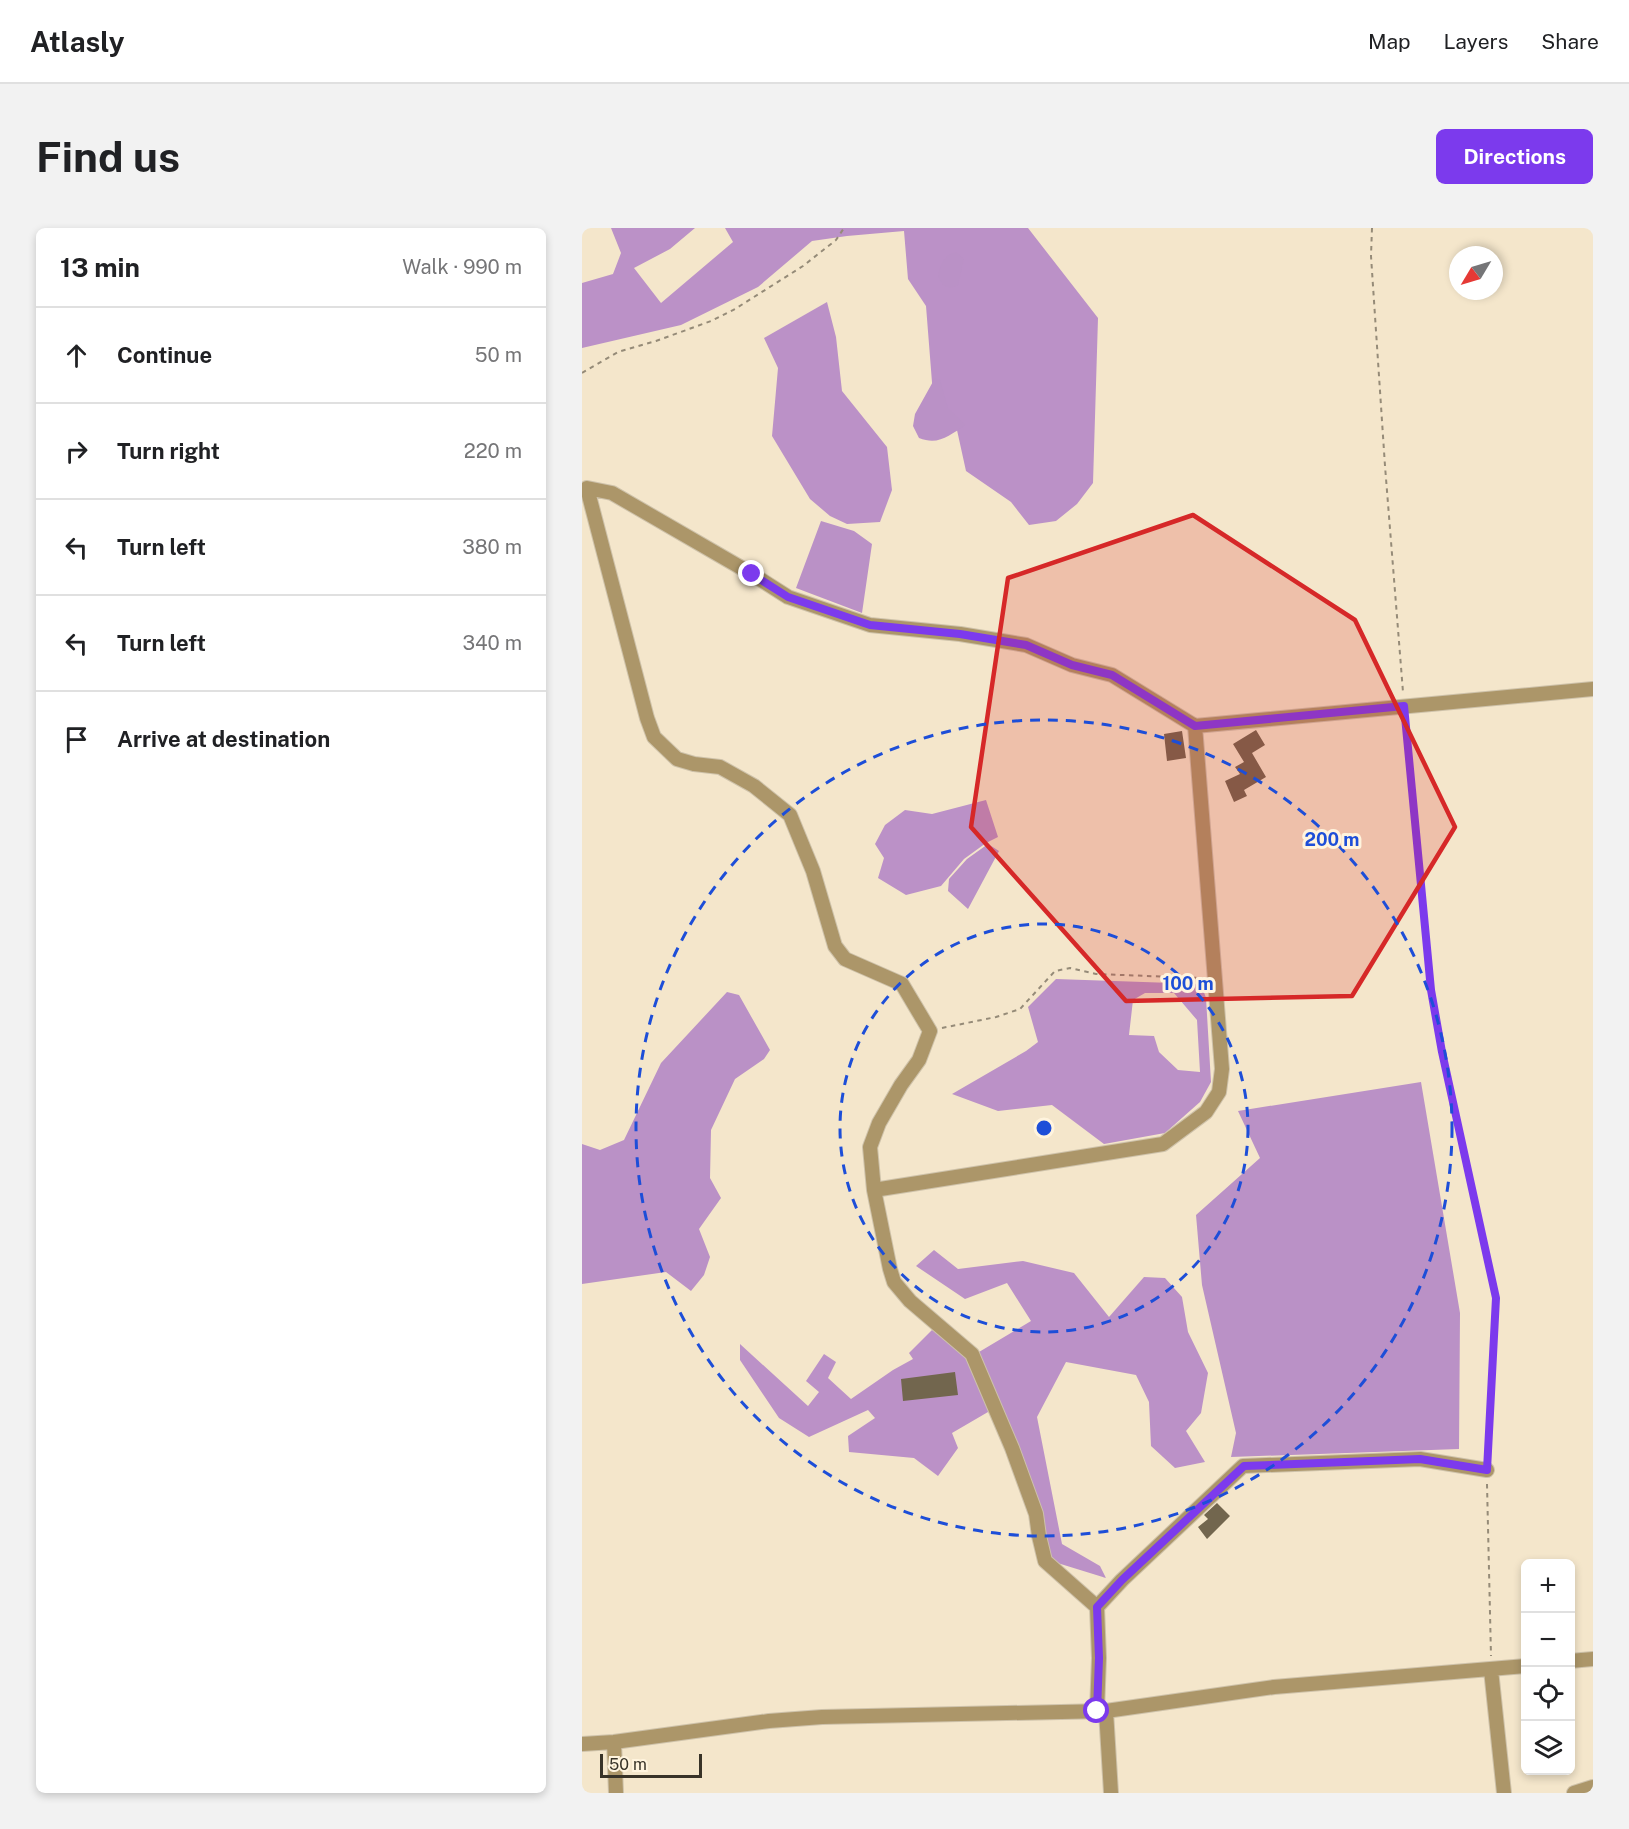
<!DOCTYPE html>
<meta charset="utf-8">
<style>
:root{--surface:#fff;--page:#f2f2f2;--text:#202124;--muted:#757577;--line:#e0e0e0;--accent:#7c3aed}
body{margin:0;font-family:"Public Sans",sans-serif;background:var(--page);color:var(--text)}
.controls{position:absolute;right:18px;bottom:18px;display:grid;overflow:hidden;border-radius:9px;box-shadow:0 3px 9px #0003}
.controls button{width:54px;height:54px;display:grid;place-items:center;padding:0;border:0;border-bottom:2px solid var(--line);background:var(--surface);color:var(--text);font:30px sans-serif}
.compass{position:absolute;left:867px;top:18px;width:54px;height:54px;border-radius:50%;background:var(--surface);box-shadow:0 3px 9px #0003;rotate:232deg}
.scale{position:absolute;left:18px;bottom:15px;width:102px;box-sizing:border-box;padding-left:6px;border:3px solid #383328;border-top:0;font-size:16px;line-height:21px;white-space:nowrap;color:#383328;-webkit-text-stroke:4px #fff4de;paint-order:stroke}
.stop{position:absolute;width:18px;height:18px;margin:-14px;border:4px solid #7c3aed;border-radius:50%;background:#fff}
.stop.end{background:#7c3aed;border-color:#fff;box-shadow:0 2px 6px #0008}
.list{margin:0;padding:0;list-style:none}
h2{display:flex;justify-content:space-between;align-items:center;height:78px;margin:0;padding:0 24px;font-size:26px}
h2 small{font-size:20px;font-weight:400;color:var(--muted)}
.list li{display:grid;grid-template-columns:39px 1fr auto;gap:18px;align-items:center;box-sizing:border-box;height:96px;padding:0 24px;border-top:2px solid var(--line)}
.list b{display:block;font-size:22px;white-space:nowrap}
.list em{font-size:20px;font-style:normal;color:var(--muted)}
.icon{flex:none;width:33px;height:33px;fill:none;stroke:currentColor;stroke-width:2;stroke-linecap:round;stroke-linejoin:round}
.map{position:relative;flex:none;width:1011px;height:1565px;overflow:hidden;border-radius:9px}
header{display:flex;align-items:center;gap:36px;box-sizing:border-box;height:84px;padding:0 30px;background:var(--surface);border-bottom:2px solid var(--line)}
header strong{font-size:28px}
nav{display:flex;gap:33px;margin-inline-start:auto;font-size:21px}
.intro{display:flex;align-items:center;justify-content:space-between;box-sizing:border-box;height:144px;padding:0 36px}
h1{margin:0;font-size:42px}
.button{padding:15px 27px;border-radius:9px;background:var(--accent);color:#fff;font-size:21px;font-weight:700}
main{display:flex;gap:36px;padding:0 36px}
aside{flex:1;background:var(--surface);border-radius:9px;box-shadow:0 3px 9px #0003}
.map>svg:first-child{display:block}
</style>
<header>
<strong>Atlasly</strong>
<nav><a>Map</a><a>Layers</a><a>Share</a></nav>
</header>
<div class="intro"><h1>Find us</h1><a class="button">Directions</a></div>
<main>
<aside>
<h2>13 min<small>Walk · 990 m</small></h2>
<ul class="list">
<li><svg class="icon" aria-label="ahead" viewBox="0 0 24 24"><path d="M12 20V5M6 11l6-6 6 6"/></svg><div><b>Continue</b></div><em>50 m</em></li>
<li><svg class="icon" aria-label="right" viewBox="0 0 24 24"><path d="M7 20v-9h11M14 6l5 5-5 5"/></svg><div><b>Turn right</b></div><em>220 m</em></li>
<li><svg class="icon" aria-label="left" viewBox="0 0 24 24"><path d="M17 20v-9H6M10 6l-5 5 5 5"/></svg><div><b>Turn left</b></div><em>380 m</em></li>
<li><svg class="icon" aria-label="left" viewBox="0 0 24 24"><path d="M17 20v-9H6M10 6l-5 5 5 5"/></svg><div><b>Turn left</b></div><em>340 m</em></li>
<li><svg class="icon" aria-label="arrive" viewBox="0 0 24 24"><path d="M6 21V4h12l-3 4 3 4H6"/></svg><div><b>Arrive at destination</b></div></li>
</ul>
</aside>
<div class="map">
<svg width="1011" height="1565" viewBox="0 0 1011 1565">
<rect width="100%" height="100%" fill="#f4e6cb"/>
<path fill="#bb91c7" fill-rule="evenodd" d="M29,0h84l-25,21 -36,19 27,35 72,-61 -8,-14h303l70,90 -5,165 -16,21 -21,17 -27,4 -18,-23 -45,-31 -11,-50 -22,-26 -7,-89 -18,-27 -4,-48 -57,5 -35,5 -54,46 -77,38 -99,23v-65l31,-9 8,-21z
M245,74l9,35 6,54 45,56 5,43 -12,32 -33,2 -17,-8 -20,-17 -38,-63 6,-68 -14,-30z
M404,572l12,37 -12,6 -22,16 -23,27 -35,9 -28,-17 6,-20 -9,-14 10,-19 20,-15 27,4z
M474,751l145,5 5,14 5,84 -11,20 -35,31 -61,11 -52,-39 -54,6 -46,-17 74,-43 12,-9 -10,-35zM563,765h29l23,27 3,52 -22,-2 -19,-18 -5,-16 -25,-1 4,-35z
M352,1022l24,19 65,-8 51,12 35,44 35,-40 21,1 17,19 6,35 20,41 -7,40 -15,18 19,31 -30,6 -24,-22 -2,-44 -13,-27 -70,-13 -29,55 25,127 38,22 6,12 -55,-17 -51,-156 -48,28 6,15 -20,28 -24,-18 -65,-6 -1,-16 27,-18 -7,-8 -59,27 -30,-19 -39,-58v-16l68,62 11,-14 -13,-11 18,-27 12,8 -8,16 23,21 42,-29 20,-11 -4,-6 23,-23 47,22 52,-31 -24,-38 -42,16 -49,-33z"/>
<path fill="#ba91c6" d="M374,24l8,7 -6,26 -8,3 -7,-3 -5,-8c3,-14 5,-21 18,-25z
M353,150l5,2 8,28 18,17c-17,10 -27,21 -47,13l-6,-12 2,-12z
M239,293l33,10 18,13 -10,69 -66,-25z
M406,616l11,7 -31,58 -20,-18 1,-12 18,-20z
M145,764l12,3 31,55 -6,9 -29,20 -24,51 -1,48 11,20 -22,31 11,28 -6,18 -13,16 -25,-19 -84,12v-140l18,6 24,-10 37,-77z
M839,854l39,231 -1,136 -228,8 5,-24 -34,-148 -6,-70 64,-57 -22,-47z"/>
<path fill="#72664e" d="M674,502l9,15 -13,8 14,24 -22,13 3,6 -13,6 -9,-21 15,-7 -5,-7 9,-5 -11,-18z
M600,503l4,27 -19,3 -3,-27z
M373,1144l3,23 -55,6 -2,-22z
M635,1275l13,13 -23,23 -9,-12 10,-8 -4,-4z"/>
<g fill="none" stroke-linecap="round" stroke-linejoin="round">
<g stroke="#cec2aa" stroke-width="16">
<path id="minor" d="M292,962l289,-46 43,-32 13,-20 3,-23 -27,-343
M515,1379l-52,-46 -6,-25 -3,-22 -24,-66 -40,-94 -62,-53 -16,-19 -4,-13 -16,-79 -4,-43 9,-24 22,-38 18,-25 11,-29 -28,-47 -57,-25 -10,-13 -22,-75 -23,-56 -36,-29 -34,-19 -26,-3 -17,-5 -23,-22 -7,-19 -60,-230 25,5 140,81 36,23 82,28 90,9 66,11 46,20 40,10 83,51 398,-37
M988,1433l23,-2
M909,1442l13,123
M515,1483l2,-53 -2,-51 25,-27 121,-114 177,-7 67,11
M524,1483l5,82
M32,1514l2,51
M0,1516l32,-2 155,-21 53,-4 284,-6 168,-24 252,-21
M992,1565l19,-6"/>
</g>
<path stroke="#958b78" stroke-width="2" stroke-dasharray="4.5 4.5" stroke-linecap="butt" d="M790,0l-1,28 14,210 18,226
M0,145l36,-21 38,-11 55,-20 24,-12 68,-43 33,-26 8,-12
M823,491l26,271 11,62 54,246 -8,160
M360,800l54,-11 24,-8 35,-38 15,-3 26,6 104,4
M905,1256l4,172"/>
<use href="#minor" stroke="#ac9669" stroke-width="14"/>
</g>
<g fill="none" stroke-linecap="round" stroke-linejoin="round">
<path stroke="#7c3aed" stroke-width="8" d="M170,346l36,23 82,28 90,9 66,11 46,20 40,10 83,51 209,-20 27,284 11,62 54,246 -9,172 -67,-11 -176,7 -122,114 -25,27 2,51 -2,53"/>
</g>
<path fill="#d62828" fill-opacity="0.2" stroke="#d62828" stroke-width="4.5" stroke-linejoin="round" d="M611,287l162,105 100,207 -103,169 -226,5 -155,-174 37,-249z"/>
<g fill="none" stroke="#1d4ed8" stroke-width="3" stroke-dasharray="10 8">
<circle cx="462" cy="900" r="204"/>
<circle cx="462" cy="900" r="408"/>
</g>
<circle cx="462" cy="900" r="9" fill="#1d4ed8" stroke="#fff4de" stroke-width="3"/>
<g font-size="18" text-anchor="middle" font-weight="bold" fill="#1d4ed8" stroke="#fff4de" stroke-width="6" stroke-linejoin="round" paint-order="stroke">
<text x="750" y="618">200 m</text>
<text x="606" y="762">100 m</text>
</g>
</svg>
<div class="controls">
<button>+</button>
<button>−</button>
<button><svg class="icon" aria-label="locate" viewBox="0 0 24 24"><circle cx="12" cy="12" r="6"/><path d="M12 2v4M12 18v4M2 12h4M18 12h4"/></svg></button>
<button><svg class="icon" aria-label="layers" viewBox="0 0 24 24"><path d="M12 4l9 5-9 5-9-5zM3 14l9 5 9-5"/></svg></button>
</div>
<svg class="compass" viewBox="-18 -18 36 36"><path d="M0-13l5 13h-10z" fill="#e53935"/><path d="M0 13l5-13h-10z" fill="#757577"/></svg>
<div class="scale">50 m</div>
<div class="stop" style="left:515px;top:1483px"></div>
<div class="stop end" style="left:170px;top:346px"></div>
</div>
</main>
